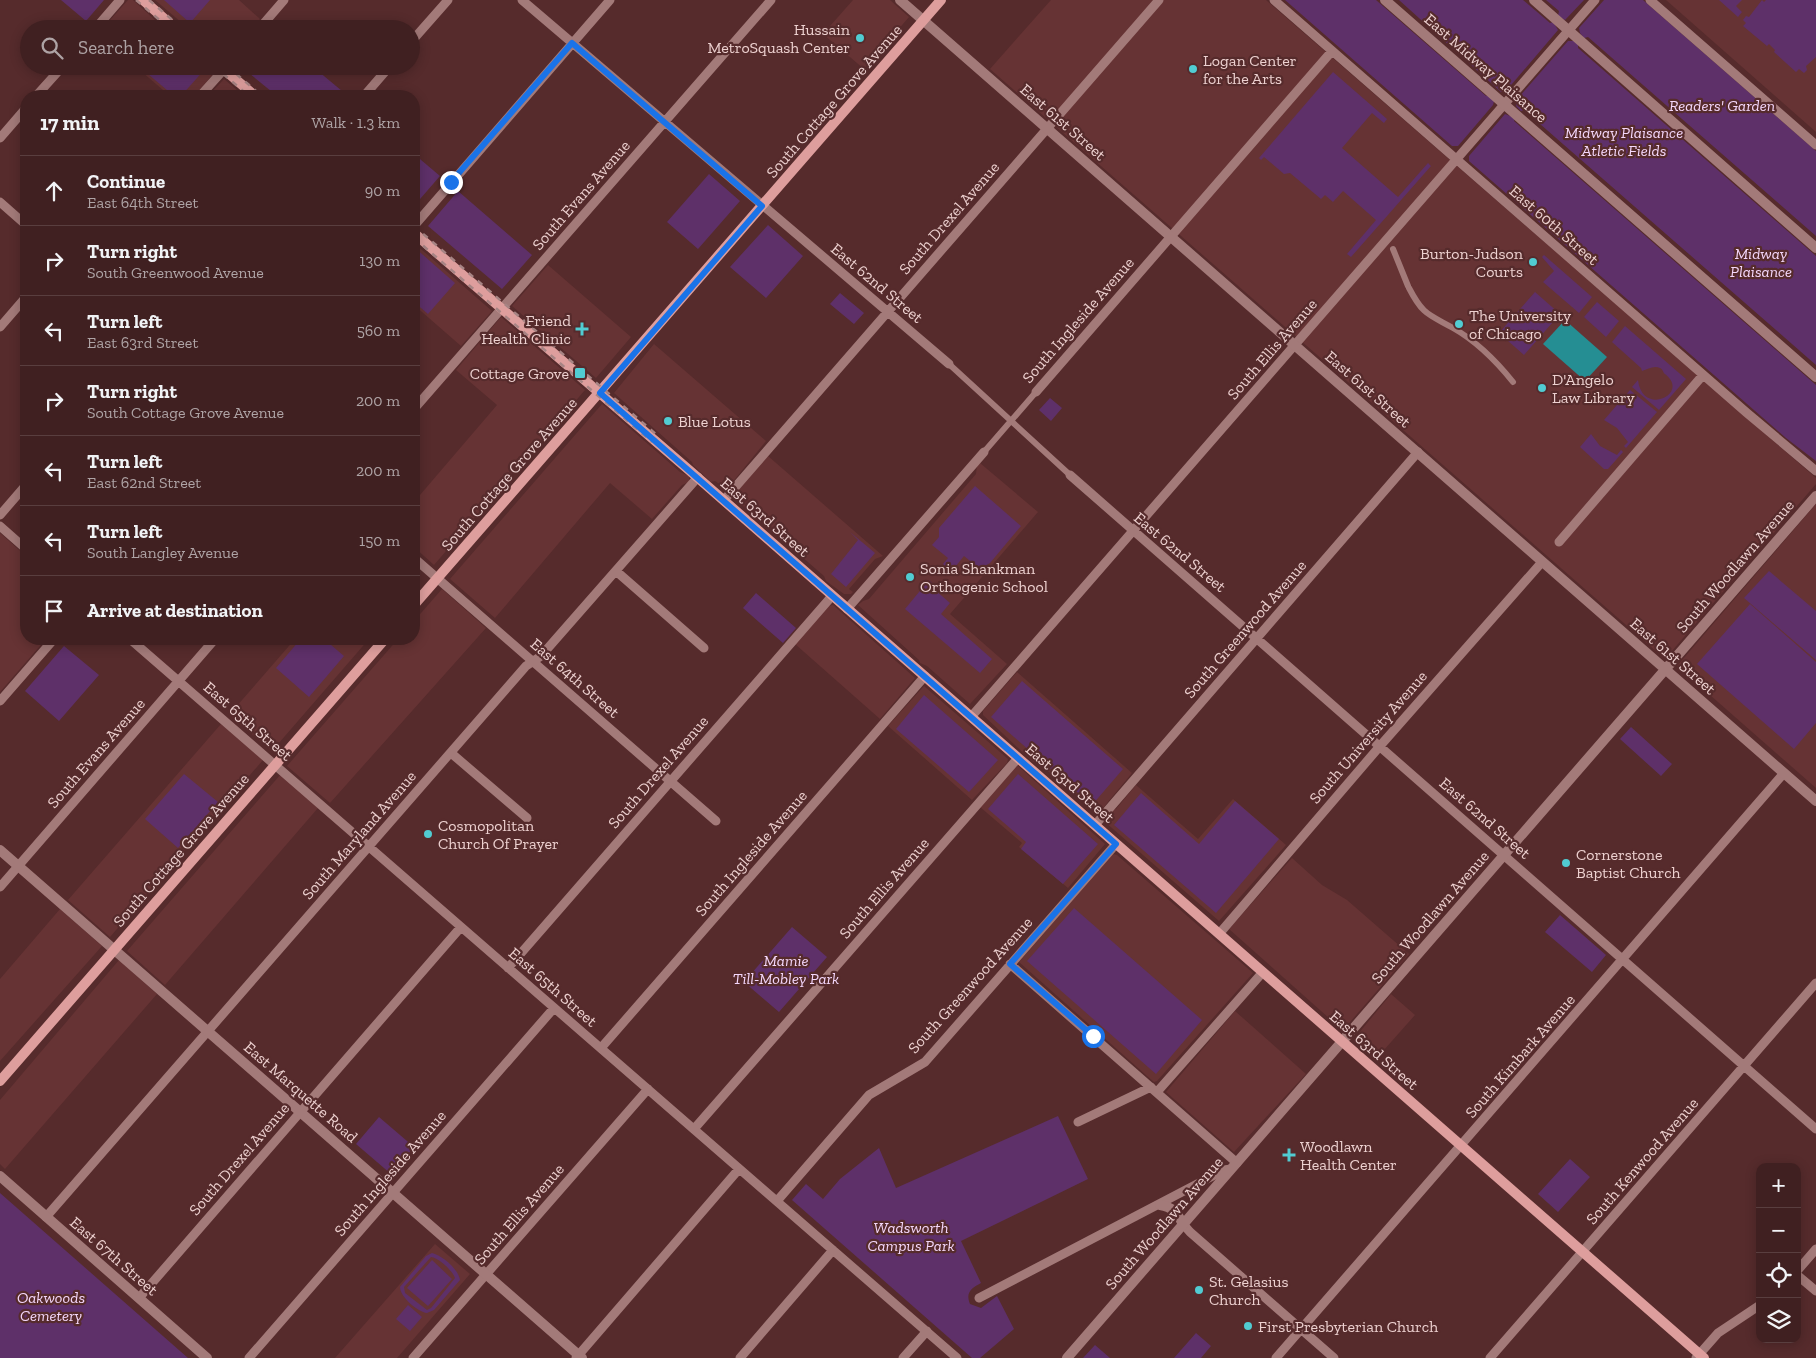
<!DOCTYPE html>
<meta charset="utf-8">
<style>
:root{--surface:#402021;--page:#47282a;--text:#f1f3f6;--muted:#aea3a5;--line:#593e3f}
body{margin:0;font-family:"Zilla Slab",serif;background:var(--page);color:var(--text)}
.controls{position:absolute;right:15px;bottom:15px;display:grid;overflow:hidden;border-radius:10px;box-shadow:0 2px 12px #0003}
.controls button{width:45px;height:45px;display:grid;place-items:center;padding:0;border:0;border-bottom:1px solid var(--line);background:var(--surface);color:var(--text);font:25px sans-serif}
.stop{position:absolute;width:15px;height:15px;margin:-11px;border:4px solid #1a73e8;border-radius:50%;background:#fff}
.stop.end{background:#1a73e8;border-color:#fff;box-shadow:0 1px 5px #0008}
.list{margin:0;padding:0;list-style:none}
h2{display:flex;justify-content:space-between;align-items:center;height:65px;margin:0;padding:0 20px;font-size:21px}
h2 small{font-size:16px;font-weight:400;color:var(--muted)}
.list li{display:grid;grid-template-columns:32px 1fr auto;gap:15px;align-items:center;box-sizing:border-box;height:70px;padding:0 20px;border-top:1px solid var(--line)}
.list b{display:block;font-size:19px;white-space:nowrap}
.list p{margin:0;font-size:16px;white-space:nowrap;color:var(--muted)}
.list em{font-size:16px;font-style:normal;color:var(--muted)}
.icon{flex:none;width:28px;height:28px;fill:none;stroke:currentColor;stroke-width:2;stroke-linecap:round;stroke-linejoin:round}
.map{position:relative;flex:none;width:1816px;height:1358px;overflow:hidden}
.search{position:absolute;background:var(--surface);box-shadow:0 2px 12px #0003;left:20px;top:20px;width:400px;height:55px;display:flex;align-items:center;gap:12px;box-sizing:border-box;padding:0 18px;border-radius:28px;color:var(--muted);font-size:19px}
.panel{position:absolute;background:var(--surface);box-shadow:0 2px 12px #0003;left:20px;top:90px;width:400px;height:555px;border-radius:20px}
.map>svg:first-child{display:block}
</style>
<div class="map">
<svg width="1816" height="1358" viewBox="0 0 1816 1358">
<rect width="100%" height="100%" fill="#562b2c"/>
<path fill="#663334" d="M128,0h5l32,29h-63z
M155,0h84l21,19 -8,10h-63z
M853,0h37l19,17 -45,52 -41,-35z
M1051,0h215l550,478v6l-151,175 -675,-590z
M1666,0h150v132z
M135,66h73l7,6 -21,24h-24z
M224,79l20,17h-36z
M414,243l78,68 -31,35 -47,-41z
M548,265l83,72 -35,41 -84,-72z
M501,317l84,73 -151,175 -20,-18v-45l83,-97 -41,-35z
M654,344l112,97 -39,48 -12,-8 -4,1 -18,-17 -1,-3 -78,-69z
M602,404l78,68 9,4v6l-7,3 -30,34 -42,-36 -115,135 -45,-39z
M768,456l115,100 -8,3 -26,30 4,3 -2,2h-7l-18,-13 -2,-5 -89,-77v-5z
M980,463l58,49 -88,102 57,50 -37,40 -43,-38 -7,-3 -1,-3 -61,-55 5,-4 6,-2 107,-125 1,-9z
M1816,504v284l-139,-122z
M0,533l26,23v83h20l-46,53z
M442,589l44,39 -156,175 -43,-37 111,-127h16v-18z
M833,605l82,73 -35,41 -85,-75 34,-38z
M295,639h74l-97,112 -43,-36z
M1017,672l115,101 -34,41 -61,-52h-4l-50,-47v-4z
M924,686l84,73 -1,4 -35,37 -84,-74z
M221,724l42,36 -153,177 -42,-37z
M1017,765l88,79 -37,44 -49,-41 3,-4 -42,-36z
M281,774l37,34 -153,177 -38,-34z
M1136,785l62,54 35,-40 53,46 -67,76 -114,-99 7,-12 4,-1z
M1113,854l4,1 136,118 -96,108 -3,1 -7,-6 -128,-114z
M1292,858l30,27 25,15 62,54 -65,75 -5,-2 -110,-98z
M60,909l42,37 -102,115v-82z
M119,960l38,34 -152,175 -5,-5v-64z
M1391,994l24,21 -39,44 -22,-20z
M1235,1011l71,63 -72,78 -68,-60z
M435,1244l35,30 -73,84h-62z"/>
<path fill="#5e3069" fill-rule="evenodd" d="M61,0h43l-18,21z
M164,0h46l-20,23z
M1285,0h91l110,96 3,-1 5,6 -1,4 -35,41h-6z
M1399,0h124l27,23 3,-1 5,8 -52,61 -5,1z
M1546,0h38l-19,20 -7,-4 1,-5z
M1604,0h39l173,151v85l-228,-199 -4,1 -4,-5 -1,-5z
M1719,0h23l-6,6 6,6 -4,5z
M1762,0l2,2 2,-2h50v57l-10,9 1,4 -3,3 -5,-4 -3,3 -22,-20 1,-2 -6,-6 -2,2 -24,-20 3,-3 -3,-3 3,-4 3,1z
M1568,41h6l4,3v4l238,208v109l-292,-255 -3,1 -5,-5 3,-9z
M154,66h48l3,3 -24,27h-7l-26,-22z
M246,66h66l36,30h-71l-33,-27z
M1333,72l54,47 -3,4 -12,-10 -30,35 56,49 30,-34 3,3 -80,91 -4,-3 29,-34 -33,-29 -10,11 -8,-7 -4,4 -31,-26 -6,1 -20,-17 -3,3 -2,-2z
M1505,114l10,4 -1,3 302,264v76l-30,-23 -317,-277v-5z
M414,154l26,22 -26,30z
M709,174l31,27 -42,48 -31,-27z
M458,191l74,64 -30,34 -74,-63z
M768,225l35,31 -37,42 -36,-31z
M414,247l41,36 -27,31 -14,-12z
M1544,255l48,42 -13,16 -36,-31 11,-11 -12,-14z
M1535,292l25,22 -36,41 -25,-22z
M840,293l24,20 -10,11 -24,-20z
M1597,302l22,19 -13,16 -22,-20z
M1625,326l61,53 -27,31 -27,-23 6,-7c4,37 53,14 27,-6 -2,-1 -2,-5 -5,-6 -6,-3 -12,1 -18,3l-1,-3 -29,-26z
M1630,390l27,22 -31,36 -2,-2 4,-4 -11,-14 -13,-8z
M1050,398l12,10 -11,13 -12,-11z
M1591,434l9,12 17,9 4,-5 2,2 -15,17h-4l-24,-22z
M975,486l46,40 -31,37 -10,6 -16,-13 -13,16 -8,-8 5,-6 -16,-13 7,-8v-9z
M850,532l25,21 -29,34 -15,-13 27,-34z
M1769,571l47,40v49l-72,-62z
M929,580l8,7 -2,3 15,13 -9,11 51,45 -12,14 -75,-64z
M756,593l40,35 -13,15 -40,-35z
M1750,604l66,58v61l-22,26 -97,-85z
M296,639h28l20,17 -35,41 -33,-29 23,-27z
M64,646l35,29 -40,46 -34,-30z
M1022,681l101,88 -31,36 -101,-88z
M924,695l74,65 -29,32 -73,-63z
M1631,727l41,37 -11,12 -41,-37z
M184,774l34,28 -40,46 -33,-29z
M1018,774l80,70 -35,40 -42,-35 5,-7 -38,-33z
M1141,793l58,51 36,-43 44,38 -63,74 -102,-88z
M1074,908l128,112 -46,54 -129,-113z
M1560,915l46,40 -14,17 -47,-40z
M792,927l35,30 -48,55 -35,-30z
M1058,1116l30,63 -127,62 20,42c-9,5 -16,9 -11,21l11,4 16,-12 17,33 -34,29h-8l-180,-158 14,-16 17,15 17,-20 39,-31 17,40z
M379,1117l35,30 -23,27 -35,-30z
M1570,1159l20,18 -32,35 -20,-18z
M0,1193l188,165h-188z
M432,1253c10,2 27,17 28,27l-26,30 -7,3c-9,-1 -27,-16 -27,-26l26,-31zM431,1257c8,1 21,13 24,21l-24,30 -4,2 -22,-17 -1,-6z
M432,1260l20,19 -24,27 -21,-18z
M408,1305l14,12 -12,14 -14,-12z
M1196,1333l15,13 -10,12h-27z
M1095,1345l15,13h-27z"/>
<path fill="#258e93" d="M1565,320l42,37 -22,24 -42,-37z"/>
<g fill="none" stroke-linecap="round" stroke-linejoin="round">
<path stroke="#a37a79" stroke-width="6" d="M1393,249l15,37
M1409,288c14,27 19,26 44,40 23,13 44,34 60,54
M949,364l121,111
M984,452l52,-60"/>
<path stroke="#a37a79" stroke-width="9" d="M522,0l427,364
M1274,0l473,413 69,58
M1650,0l166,145
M95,29l25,-29
M259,29l25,-29
M411,42l37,-42
M36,96l27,-30
M200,96l27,-30
M364,96l26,-30
M0,138l26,-30
M0,202l26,23
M414,226l196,-226
M0,327l26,-30
M1036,392l296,-341
M414,409l357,-409
M1070,475l746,654
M724,500l435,-500
M0,515l26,-30
M0,526l26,23
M1559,542l144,-167
M414,558l302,263
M616,571l88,77
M847,609l137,-157
M130,639l827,719
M0,701l54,-62
M971,717l624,-717
M451,753l76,65
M1095,825l323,-373
M0,887l215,-248
M1219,934l161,-188 162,-184
M1010,964l227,199
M508,968l324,-372
M601,1048l324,-372
M1157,1092l106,-120
M1078,1122l73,-35
M694,1129l324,-371
M777,1201l92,-106 56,-33 191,-218
M46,1217l480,-551 15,-10 157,-179
M1183,1224l7,8 144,126
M1797,1271l19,-22
M1797,1275l19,16
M139,1298l322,-371
M979,1298l245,-128 7,-1
M249,1358l305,-350
M413,1358l235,-269
M576,1358l163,-189
M740,1358l93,-108
M903,1358l24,-27
M1276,1358l508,-585
M1490,1358l326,-375
M1696,1358l22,-25 42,-28"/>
<path stroke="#a37a79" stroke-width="10" d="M900,0l916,801
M1385,0l431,377
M1534,0l282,248
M0,850l582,508
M0,1176l207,182
M1160,1205c13,2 17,8 23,19
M1067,1358l749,-862"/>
<path stroke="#de9e9d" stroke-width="10" d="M143,0l33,29
M220,66l35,30
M414,233l275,237 1015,888
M414,605l527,-605
M0,1081l385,-442"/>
<path stroke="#a78484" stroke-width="2.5" stroke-dasharray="6 6" stroke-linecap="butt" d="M136,0l34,29
M149,0l34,29
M214,66l35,30
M227,66l35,30
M414,226l243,209
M414,238l238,204"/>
</g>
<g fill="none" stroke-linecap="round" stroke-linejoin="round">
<path stroke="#1a73e8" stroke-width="6" d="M451,182l121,-139 190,163 -162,187 516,451 -106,120 83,72"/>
</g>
<g fill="#51ccd2" stroke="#562b2c" stroke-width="2">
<circle cx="860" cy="38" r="5"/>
<circle cx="1193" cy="69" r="5"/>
<circle cx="1533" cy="262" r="5"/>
<circle cx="1459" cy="324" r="5"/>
<path d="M579.5 321.5h5v5h5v5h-5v5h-5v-5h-5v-5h5z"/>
<rect x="574" y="367" width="12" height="12" rx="2.5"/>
<circle cx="1542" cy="388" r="5"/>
<circle cx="668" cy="421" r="5"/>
<circle cx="910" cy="577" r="5"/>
<circle cx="428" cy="834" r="5"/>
<circle cx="1566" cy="863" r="5"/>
<path d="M1286.5 1147.5h5v5h5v5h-5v5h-5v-5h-5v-5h5z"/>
<circle cx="1199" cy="1290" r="5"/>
<circle cx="1248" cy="1326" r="5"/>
</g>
<g text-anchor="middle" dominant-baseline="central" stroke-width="4.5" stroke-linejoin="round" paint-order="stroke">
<g font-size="16" fill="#edd1d0" stroke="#562b2c" text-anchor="start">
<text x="850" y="29" text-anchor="end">Hussain<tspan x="850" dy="18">MetroSquash Center</tspan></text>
<text x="1203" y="60">Logan Center<tspan x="1203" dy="18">for the Arts</tspan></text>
<text x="1523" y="253" text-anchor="end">Burton-Judson<tspan x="1523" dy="18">Courts</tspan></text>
<text x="1469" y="315">The University<tspan x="1469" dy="18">of Chicago</tspan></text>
<text x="571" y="320" text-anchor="end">Friend<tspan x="571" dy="18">Health Clinic</tspan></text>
<text x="569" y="373" text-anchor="end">Cottage Grove</text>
<text x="1552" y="379">D'Angelo<tspan x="1552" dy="18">Law Library</tspan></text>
<text x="678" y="421">Blue Lotus</text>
<text x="920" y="568">Sonia Shankman<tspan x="920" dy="18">Orthogenic School</tspan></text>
<text x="438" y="825">Cosmopolitan<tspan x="438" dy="18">Church Of Prayer</tspan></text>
<text x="1576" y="854">Cornerstone<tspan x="1576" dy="18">Baptist Church</tspan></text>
<text x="1300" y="1146">Woodlawn<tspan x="1300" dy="18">Health Center</tspan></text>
<text x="1209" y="1281">St. Gelasius<tspan x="1209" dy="18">Church</tspan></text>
<text x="1258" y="1326">First Presbyterian Church</text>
</g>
<g font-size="16" fill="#edd1d0" stroke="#562b2c">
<text transform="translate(1486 68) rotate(41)">East Midway Plaisance</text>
<text transform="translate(834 101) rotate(-49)">South Cottage Grove Avenue</text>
<text transform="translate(1063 122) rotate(41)">East 61st Street</text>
<text transform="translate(581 195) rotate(-49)">South Evans Avenue</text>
<text transform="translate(949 218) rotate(-49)">South Drexel Avenue</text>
<text transform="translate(1554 225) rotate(41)">East 60th Street</text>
<text transform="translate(877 283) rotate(40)">East 62nd Street</text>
<text transform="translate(1078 320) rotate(-49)">South Ingleside Avenue</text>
<text transform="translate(1272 349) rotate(-49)">South Ellis Avenue</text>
<text transform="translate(1368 389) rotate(41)">East 61st Street</text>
<text transform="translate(509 474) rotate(-49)">South Cottage Grove Avenue</text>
<text transform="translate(765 517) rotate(41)">East 63rd Street</text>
<text transform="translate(1180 552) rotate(40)">East 62nd Street</text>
<text transform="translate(1735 566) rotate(-49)">South Woodlawn Avenue</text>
<text transform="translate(1245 629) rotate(-49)">South Greenwood Avenue</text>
<text transform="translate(1673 656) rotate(41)">East 61st Street</text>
<text transform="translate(575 678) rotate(41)">East 64th Street</text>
<text transform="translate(248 721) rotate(41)">East 65th Street</text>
<text transform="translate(1368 737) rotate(-49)">South University Avenue</text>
<text transform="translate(96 753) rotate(-49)">South Evans Avenue</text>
<text transform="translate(658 772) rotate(-49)">South Drexel Avenue</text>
<text transform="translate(1070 783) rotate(41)">East 63rd Street</text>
<text transform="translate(1485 818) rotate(41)">East 62nd Street</text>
<text transform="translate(359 835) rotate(-49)">South Maryland Avenue</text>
<text transform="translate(181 850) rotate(-49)">South Cottage Grove Avenue</text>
<text transform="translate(751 853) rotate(-49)">South Ingleside Avenue</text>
<text transform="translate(884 888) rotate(-49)">South Ellis Avenue</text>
<text transform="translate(1430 917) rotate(-49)">South Woodlawn Avenue</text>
<text transform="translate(970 985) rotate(-48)">South Greenwood Avenue</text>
<text transform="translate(553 987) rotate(41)">East 65th Street</text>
<text transform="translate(1374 1050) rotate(41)">East 63rd Street</text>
<text transform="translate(1520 1056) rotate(-49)">South Kimbark Avenue</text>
<text transform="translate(301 1092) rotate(41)">East Marquette Road</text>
<text transform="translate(239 1159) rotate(-49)">South Drexel Avenue</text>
<text transform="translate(1642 1161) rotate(-49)">South Kenwood Avenue</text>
<text transform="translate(390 1173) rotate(-49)">South Ingleside Avenue</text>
<text transform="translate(519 1214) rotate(-49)">South Ellis Avenue</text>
<text transform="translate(1164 1223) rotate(-49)">South Woodlawn Avenue</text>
<text transform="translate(114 1256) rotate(41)">East 67th Street</text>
</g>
<g font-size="16" font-style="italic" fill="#f4d7fb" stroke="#562b2c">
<text x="1722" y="105">Readers' Garden</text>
<text x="1624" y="132">Midway Plaisance<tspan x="1624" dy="18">Atletic Fields</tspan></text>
<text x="1761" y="253">Midway<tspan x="1761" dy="18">Plaisance</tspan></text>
<text x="786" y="960">Mamie<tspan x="786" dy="18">Till-Mobley Park</tspan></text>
<text x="911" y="1227">Wadsworth<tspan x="911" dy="18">Campus Park</tspan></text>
<text x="51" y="1297">Oakwoods<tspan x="51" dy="18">Cemetery</tspan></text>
</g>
</g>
</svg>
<div class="controls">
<button>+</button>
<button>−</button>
<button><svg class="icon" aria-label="locate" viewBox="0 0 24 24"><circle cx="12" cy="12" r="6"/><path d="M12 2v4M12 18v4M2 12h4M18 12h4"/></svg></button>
<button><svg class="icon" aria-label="layers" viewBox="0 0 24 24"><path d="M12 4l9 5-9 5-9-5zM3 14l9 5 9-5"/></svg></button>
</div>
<div class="stop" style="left:1093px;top:1036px"></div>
<div class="stop end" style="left:451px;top:182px"></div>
<div class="search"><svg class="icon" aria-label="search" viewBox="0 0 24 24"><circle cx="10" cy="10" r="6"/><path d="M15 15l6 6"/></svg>Search here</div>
<section class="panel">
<h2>17 min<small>Walk · 1.3 km</small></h2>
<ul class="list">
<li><svg class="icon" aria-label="ahead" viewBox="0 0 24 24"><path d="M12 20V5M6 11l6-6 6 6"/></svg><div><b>Continue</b><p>East 64th Street</p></div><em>90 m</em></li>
<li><svg class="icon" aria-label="right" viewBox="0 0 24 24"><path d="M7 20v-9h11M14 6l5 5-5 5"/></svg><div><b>Turn right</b><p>South Greenwood Avenue</p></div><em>130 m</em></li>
<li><svg class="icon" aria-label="left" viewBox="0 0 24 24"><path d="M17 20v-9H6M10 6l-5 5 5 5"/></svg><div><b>Turn left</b><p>East 63rd Street</p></div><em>560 m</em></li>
<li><svg class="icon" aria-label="right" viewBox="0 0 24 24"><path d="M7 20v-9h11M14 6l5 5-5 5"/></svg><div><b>Turn right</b><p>South Cottage Grove Avenue</p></div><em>200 m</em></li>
<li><svg class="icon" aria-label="left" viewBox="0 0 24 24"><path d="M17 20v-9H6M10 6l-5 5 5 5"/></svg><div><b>Turn left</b><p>East 62nd Street</p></div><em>200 m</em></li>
<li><svg class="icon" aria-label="left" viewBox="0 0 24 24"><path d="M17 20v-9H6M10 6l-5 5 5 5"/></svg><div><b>Turn left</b><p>South Langley Avenue</p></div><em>150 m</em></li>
<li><svg class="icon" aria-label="arrive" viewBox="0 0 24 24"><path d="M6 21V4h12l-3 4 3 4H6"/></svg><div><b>Arrive at destination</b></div></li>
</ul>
</section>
</div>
